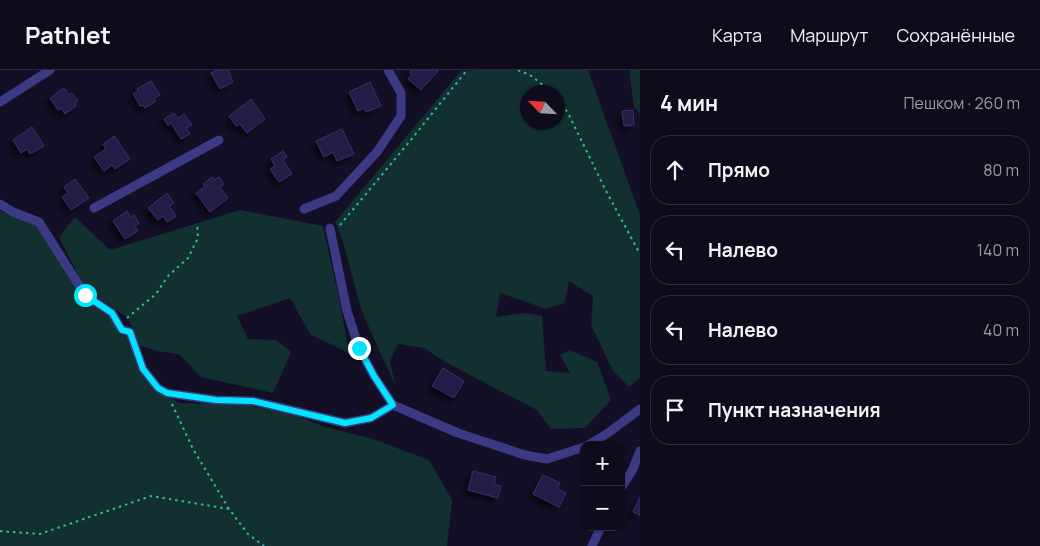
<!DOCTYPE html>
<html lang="ru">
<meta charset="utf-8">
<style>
:root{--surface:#0e0b1c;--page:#1c1929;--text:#f1f3f6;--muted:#9b9ba3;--line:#2e2b3b}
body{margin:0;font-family:Manrope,sans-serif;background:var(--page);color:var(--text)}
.controls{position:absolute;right:15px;bottom:15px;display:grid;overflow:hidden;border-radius:10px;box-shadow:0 1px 4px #0004}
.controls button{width:45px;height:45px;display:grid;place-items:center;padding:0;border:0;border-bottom:1px solid var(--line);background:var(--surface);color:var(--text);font:25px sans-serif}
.compass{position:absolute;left:520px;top:15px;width:45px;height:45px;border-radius:50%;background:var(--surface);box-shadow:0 1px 4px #0004;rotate:295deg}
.stop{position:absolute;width:15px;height:15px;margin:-11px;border:4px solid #00e5ff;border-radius:50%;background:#fff}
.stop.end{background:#00e5ff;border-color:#fff;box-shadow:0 1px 5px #0008}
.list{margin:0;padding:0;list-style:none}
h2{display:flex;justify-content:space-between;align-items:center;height:65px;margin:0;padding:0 20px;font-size:21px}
h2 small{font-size:16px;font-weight:400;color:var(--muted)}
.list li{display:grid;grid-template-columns:32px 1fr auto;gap:15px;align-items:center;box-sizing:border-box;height:70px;margin:0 10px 10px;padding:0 10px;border:1px solid var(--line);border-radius:20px}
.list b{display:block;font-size:19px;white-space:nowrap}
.list em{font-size:16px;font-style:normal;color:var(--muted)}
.icon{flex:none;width:28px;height:28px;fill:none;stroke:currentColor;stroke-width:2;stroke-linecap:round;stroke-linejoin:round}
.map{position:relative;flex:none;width:640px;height:476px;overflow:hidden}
header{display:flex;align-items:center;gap:30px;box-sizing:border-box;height:70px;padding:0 25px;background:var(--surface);border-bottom:1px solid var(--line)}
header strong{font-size:24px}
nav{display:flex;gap:28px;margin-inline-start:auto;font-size:18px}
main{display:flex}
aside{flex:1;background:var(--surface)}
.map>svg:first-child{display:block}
</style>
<header>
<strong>Pathlet</strong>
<nav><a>Карта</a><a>Маршрут</a><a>Сохранённые</a></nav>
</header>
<main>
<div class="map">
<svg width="640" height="476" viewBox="0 0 640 476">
<defs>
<filter id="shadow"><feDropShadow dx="-4.5" dy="4.5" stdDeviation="2.5" flood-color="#0009"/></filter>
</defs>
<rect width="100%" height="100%" fill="#130f26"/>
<path fill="#12302f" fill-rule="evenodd" d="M477,0h111l52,145v162l-11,10 -16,-16 -22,-46 2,-29 -24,-15 -4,22 -19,6 -46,-16 -4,24 29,-4 17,3 4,55 24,2 -10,-18 10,-5 27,12 14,38 -26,28 -34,1 -14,-19 -90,-47 -23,-15 -26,-4 -8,17 5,24 -33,-73 -19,-70 -8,-20 126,-151zM558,22v30h-30v-30z
M629,0h11v44l-6,-7z
M240,140l83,16 17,77 9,50 -39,-19 -20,-36 -53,18 11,23 28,1 15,12 -18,41 -72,-16 -22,-23 -22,-3 -18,-6 -11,-27 -43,-29 -26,-52 16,-20 35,33z
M0,141l38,15 20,31 23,41 28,18 18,19 13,36 14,20 26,12 68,2 47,10 30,12 48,12 56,21 23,40 -5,46h-447z"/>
<path fill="#241b47" stroke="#3b2d73" filter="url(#shadow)" d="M217,0h11l5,12 -13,7 -9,-16z
M411,0h27v1l-17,19 -13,-11 4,-5 -2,-2z
M151,11l9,14 -6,3 2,3 -11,7 -2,-3 -2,2 -8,-13 5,-3 -1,-2z
M370,12l11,24 -15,6 -2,-4 -6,3 -9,-19z
M64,18l5,7 3,-2 6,8 -3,2 1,3 -11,8 -4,-6 -3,2 -8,-12z
M251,29l14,20 -18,14 -7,-9 -4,2 -7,-10z
M633,40l1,15 -10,1 -2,-15z
M174,43l4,5 6,-4 8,11 -6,3 4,6 -9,5 -10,-16 -3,3 -4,-7z
M32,57l12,19 -14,8 -3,-5 -6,4 -8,-13z
M342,59l12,25 -17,7 -4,-9 -9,5 -8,-16z
M114,66l16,23 -15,10 -3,-4 -8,6 -10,-14 12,-8 -3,-5z
M283,81l4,6 -4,3 9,14 -13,8 -9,-13 5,-3 -4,-7z
M212,107l2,3 5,-3 5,7 -4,3 8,11 -18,14 -14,-19 9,-7 -2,-2z
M75,109l14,19 -18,12 -9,-13 6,-4 -4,-6z
M167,123l7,10 -5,3 7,10 -9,6 -4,-6 -5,4 -10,-12z
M127,141l4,6 3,-2 5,8 -4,3 3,5 -13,8 -12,-18z
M443,298l21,13 -10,17 -22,-12z
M473,401l23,6 -2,7 7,2 -3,12 -30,-8z
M543,405l17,8 -3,6 9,4 -7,14 -26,-13z
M640,427v18l-7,-3z"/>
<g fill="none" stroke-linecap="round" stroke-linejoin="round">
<path stroke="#2fb8b0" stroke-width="2" stroke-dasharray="2.5 4" stroke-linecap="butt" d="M518,0l12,5 22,17
M558,29l10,14 37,76 35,65
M340,155l70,-84 57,-71
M127,248l29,-24 12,-18 20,-18 10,-20 -1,-15
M172,334l21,45 36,60
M0,461l40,3 111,-38 78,13 19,25 16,12"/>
<path stroke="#3d3a85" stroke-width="9" d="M0,32l50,-32
M0,134l13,8 26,10 46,73 27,18 9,16 9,3 13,37 15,19 9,5 49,7 37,1 92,22 26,-5 22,-13
M94,138l125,-68
M304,139l32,-13 41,-44 24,-36v-23l-13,-23
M330,158l17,83 12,37 15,28 19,29 65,28 67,22 22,4 37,-12
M588,375l20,-12 32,-24
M621,418l11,-17 8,-20
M592,476l9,-19"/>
</g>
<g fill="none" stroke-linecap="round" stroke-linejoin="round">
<path stroke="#00e5ff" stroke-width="6" d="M85,225l27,18 10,17 8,2 13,37 15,19 9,5 49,7 37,1 92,22 26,-5 22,-13 -19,-29 -15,-28"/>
</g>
</svg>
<div class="controls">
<button>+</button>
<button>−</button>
</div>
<svg class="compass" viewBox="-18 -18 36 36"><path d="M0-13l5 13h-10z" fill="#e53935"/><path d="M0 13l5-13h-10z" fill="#9b9ba3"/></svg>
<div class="stop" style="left:85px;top:225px"></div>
<div class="stop end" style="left:359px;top:278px"></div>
</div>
<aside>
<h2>4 мин<small>Пешком · 260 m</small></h2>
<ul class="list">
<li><svg class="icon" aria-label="ahead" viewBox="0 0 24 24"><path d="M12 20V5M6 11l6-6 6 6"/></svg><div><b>Прямо</b></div><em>80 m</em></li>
<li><svg class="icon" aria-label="left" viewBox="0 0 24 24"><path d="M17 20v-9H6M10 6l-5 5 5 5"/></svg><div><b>Налево</b></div><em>140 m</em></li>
<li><svg class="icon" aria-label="left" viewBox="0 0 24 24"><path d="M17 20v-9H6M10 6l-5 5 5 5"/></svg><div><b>Налево</b></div><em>40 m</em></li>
<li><svg class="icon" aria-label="arrive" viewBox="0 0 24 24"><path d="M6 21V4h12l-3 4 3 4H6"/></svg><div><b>Пункт назначения</b></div></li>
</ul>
</aside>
</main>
